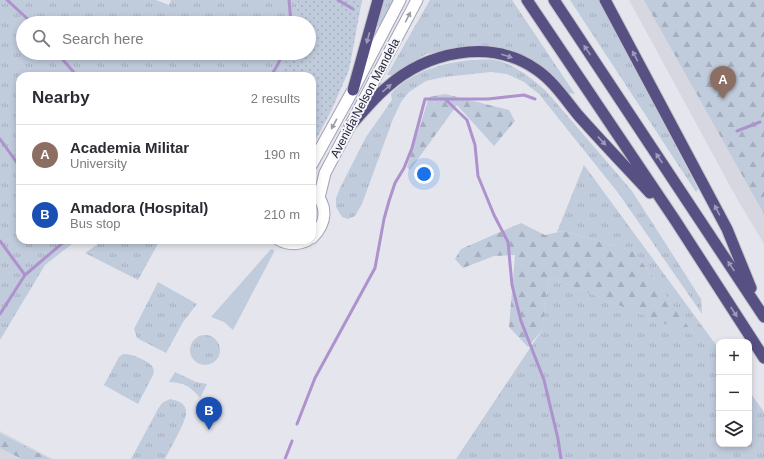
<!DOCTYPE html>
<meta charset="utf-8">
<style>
:root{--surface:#fff;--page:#f7f7f7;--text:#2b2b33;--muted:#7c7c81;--line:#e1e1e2;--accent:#5f7f4b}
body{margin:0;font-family:Helvetica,sans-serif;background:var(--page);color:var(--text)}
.controls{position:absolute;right:12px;bottom:12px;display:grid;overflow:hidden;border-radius:8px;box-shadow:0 2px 6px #0003}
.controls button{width:36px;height:36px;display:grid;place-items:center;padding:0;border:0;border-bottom:1px solid var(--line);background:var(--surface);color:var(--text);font:20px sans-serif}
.you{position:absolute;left:424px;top:174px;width:14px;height:14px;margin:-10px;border:3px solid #fff;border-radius:50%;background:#1a73e8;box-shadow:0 0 0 6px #1a73e833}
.badge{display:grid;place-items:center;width:26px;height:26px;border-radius:50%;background:var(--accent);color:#fff;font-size:13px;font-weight:700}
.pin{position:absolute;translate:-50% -33px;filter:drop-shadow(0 1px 2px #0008)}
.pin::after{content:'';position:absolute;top:21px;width:14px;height:12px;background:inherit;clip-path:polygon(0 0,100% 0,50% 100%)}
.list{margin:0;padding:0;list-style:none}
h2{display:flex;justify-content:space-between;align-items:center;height:52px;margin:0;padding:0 16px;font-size:17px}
h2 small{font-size:13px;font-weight:400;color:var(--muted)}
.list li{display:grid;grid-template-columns:26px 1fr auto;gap:12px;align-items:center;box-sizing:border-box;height:60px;padding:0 16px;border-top:1px solid var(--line)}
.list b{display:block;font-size:15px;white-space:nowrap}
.list p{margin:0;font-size:13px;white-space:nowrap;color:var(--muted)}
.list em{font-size:13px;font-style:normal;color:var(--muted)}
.icon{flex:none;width:22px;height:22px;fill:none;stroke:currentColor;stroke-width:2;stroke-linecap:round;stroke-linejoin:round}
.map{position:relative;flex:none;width:764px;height:459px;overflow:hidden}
.search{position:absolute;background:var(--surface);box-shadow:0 2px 6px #0003;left:16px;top:16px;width:300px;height:44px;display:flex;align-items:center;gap:10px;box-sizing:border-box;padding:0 14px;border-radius:22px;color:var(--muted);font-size:15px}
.panel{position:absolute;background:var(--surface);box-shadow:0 2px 6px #0003;left:16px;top:72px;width:300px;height:172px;border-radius:12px}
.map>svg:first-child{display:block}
</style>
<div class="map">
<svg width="764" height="459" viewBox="0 0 764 459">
<defs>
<pattern id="grass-tufts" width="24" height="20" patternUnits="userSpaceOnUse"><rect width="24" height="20" fill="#c0cbdc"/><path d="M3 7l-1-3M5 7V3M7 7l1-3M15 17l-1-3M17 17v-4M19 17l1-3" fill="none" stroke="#a5aebe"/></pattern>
<pattern id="forest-firs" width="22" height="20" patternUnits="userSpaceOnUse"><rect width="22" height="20" fill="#c0cbdc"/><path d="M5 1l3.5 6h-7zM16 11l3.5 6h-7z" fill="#a5aebe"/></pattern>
<pattern id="garden-dots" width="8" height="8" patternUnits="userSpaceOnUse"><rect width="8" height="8" fill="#c0cbdc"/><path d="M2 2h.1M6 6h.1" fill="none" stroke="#a5aebe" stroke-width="1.8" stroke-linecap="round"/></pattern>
</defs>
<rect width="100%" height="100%" fill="#e5e6ed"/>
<path fill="#d6d7e1" d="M629,0h135v244l-28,-47z
M0,431l53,28h-53z"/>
<path fill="url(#grass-tufts)" d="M0,0h156l13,5 2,-5h127l-2,23h-273v30h265l-9,23h-259v164h57l-32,25 -45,75z
M381,0h12l-12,25 -6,3z
M430,0h82l63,94 -8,-1 -41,-35 -25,-10 -26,-3 -49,9 -33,21h-6z
M570,0h29l99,189 -2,3z
M472,60c7,0 16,-1 23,0 20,4 36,18 51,31l86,100 69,108 1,15 -83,-120 -80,-100 -15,-12 -17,-8 -16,-2 -47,5 -18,4 -17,11 -8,10 -8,17 -31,85 -7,12 -7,3 -6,-2 -6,-10v-9l4,-10 26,-51 26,-37 -1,-6c21,-23 51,-31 81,-34z
M584,165l135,184v95h30v-53l15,21v47h-308l86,-129 7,-53 145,58 -60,-84 -70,-20 -7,1z
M104,240h56l-22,40 -53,-27z
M158,282l39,22 -14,18 -17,31 -29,-15 -3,-9z
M190 350a15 15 0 1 1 30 0a15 15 0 1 1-30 0Z
M123,354c7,-1 24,6 29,12 2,3 2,6 1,9l-15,29 -34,-19 15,-28z
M175,372l21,10 11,2 -7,14c-10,-12 -15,-15 -31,-16z
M170,399c24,4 16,19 8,35 -4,8 -9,17 -13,25h-34l27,-50 4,-6z"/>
<path fill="url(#forest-firs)" d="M644,0h120v214z
M445,94l64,16 6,11 -21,25 -37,-41 -47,65 -3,-3 22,-70z
M521,223l24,12 19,-4 70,20 61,85 -146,-59 -7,53 -14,17 -19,-20 6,-72 -21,1 -31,12 -8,-9 6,-10z
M0,433l50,26h-28l-22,-11z"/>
<path fill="#c0cbdc" d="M271,249l3,1v2l-41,78 -9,-8 -13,-5z"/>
<path fill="url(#garden-dots)" d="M298,0h64l-13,70 -18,41 -19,36v-71h-33l9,-23h21v-30h-13z"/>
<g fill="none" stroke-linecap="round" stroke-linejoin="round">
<path stroke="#ae92cd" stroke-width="3" d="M7,0l25,23
M289,0l2,23
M338,0l15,9
M57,53l20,23
M271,76l7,-12 5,-11
M445,99l22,21 8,25 3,31 16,39 14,27 4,43 9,36 23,59 14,59 3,20
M737,131l23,-9
M0,139l20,28
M0,241l25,34
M0,314l25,-39 41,-35
M297,424l18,-46 60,-110 9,-49 5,-18 6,-18 9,-15 8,-20 13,-49h63l36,-4 11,4
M285,459l7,-18"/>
<g stroke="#a2a2b5" stroke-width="13">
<path id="secondary" d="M312,164l41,-74 47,-90
M312,190c17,15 15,33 0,48
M319,198l6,-25 92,-173
M279,240c10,5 19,5 29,0"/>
</g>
<g stroke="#c3c2c9" stroke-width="13">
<path id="trunk" d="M527,0l148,220 89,138
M554,0l210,317
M605,0l122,229 24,59
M353,90l25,-90
M350,126c12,-13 23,-27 36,-38 40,-36 104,-51 151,-18 16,11 28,29 41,45 23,26 48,52 72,78"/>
</g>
<use href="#secondary" stroke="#fff" stroke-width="11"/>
<use href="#trunk" stroke="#565083" stroke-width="11"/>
</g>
<defs><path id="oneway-solid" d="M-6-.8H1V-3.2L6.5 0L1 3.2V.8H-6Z"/></defs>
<g fill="#9e9da8">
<use href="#oneway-solid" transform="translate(408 17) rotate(-63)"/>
<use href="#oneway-solid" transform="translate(334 124) rotate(119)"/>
</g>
<g fill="#9e9bb8">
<use href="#oneway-solid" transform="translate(368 38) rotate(105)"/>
<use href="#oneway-solid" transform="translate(587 50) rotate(-124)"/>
<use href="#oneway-solid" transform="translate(507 56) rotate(18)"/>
<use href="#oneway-solid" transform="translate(635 56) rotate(-118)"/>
<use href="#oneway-solid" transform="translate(387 88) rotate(-40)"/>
<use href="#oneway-solid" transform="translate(602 141) rotate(47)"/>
<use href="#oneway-solid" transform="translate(659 158) rotate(-124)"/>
<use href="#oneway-solid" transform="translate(717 210) rotate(-118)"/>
<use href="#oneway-solid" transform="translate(731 266) rotate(-124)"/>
<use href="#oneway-solid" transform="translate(734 312) rotate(57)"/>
</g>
<g text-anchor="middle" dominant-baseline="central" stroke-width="4" stroke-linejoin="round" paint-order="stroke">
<g font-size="12" fill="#27253d" stroke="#f5f6f9">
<text transform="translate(365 98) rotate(-62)">Avenida Nelson Mandela</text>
</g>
</g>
</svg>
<div class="controls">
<button>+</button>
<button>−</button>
<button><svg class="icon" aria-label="layers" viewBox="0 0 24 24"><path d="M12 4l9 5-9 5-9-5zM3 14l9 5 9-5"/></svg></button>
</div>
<div class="you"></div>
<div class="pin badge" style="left:723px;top:99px;background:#8d6e63">A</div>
<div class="pin badge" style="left:209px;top:430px;background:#1a4fb4">B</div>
<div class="search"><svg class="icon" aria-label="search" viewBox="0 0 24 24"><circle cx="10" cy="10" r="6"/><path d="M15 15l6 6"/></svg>Search here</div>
<section class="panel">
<h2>Nearby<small>2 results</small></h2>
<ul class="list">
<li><span class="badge" style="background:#8d6e63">A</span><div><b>Academia Militar</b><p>University</p></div><em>190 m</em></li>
<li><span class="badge" style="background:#1a4fb4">B</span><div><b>Amadora (Hospital)</b><p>Bus stop</p></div><em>210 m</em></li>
</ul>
</section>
</div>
